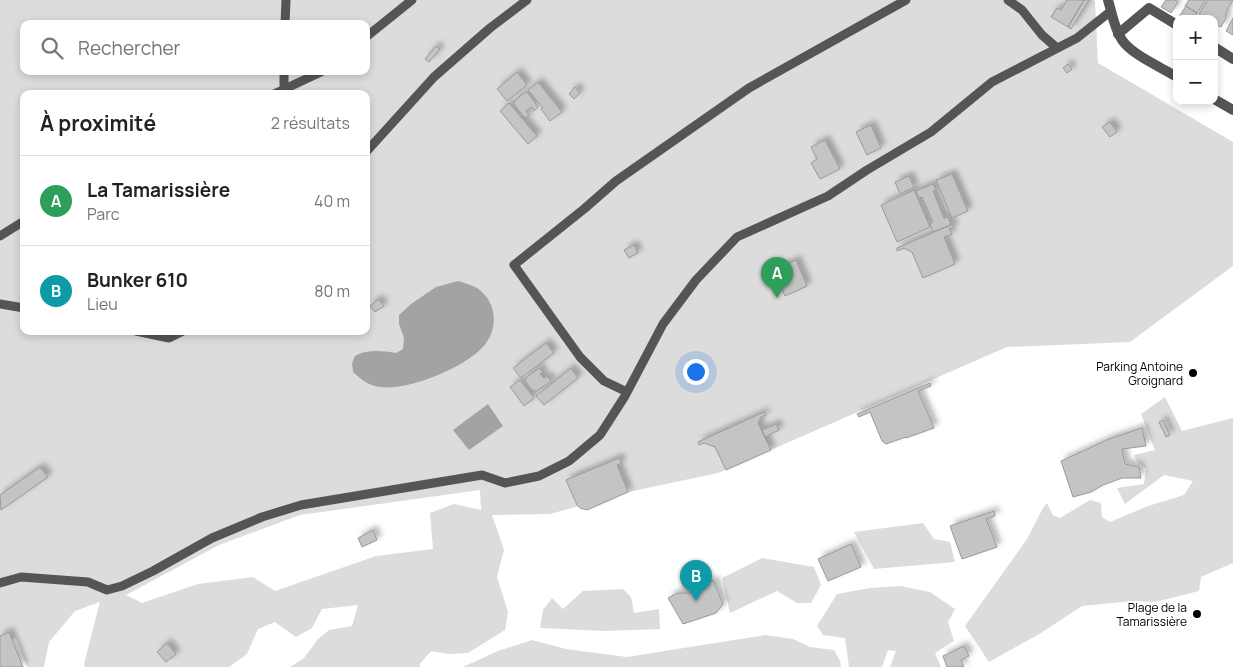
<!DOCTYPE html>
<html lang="fr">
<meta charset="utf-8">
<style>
:root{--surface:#fff;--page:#f2f2f2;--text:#222;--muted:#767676;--line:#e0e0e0;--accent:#000}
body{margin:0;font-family:Manrope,sans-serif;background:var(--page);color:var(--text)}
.controls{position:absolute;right:15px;top:15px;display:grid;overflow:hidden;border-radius:10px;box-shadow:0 2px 8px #0003}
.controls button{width:45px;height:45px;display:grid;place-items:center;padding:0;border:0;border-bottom:1px solid var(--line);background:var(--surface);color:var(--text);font:25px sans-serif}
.you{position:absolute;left:695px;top:371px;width:18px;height:18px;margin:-12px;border:4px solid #fff;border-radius:50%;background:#1a73e8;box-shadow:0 0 0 8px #1a73e833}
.badge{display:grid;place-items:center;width:32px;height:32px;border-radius:50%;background:var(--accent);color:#fff;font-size:16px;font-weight:700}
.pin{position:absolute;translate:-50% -41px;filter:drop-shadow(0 1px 2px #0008)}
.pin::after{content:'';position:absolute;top:26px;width:18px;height:15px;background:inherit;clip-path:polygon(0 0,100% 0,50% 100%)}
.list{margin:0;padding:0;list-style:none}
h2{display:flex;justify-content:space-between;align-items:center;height:65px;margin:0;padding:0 20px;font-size:21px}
h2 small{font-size:16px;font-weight:400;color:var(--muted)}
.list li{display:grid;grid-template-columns:32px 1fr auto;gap:15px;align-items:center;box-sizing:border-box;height:90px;padding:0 20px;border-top:1px solid var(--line)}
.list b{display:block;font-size:19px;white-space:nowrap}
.list p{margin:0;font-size:16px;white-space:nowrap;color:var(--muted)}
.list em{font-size:16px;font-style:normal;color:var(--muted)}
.icon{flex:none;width:28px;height:28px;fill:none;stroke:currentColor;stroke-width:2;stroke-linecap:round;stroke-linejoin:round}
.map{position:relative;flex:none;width:1233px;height:667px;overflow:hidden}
.search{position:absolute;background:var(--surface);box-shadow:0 2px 8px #0003;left:20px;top:20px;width:350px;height:55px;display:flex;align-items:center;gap:12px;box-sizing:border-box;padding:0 18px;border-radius:10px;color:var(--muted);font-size:19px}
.panel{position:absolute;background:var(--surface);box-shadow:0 2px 8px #0003;left:20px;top:90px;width:350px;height:245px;border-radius:10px}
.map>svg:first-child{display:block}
</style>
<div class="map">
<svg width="1233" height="667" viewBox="0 0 1233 667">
<defs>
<filter id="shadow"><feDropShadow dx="4.5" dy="-4.5" stdDeviation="2.5" flood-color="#0004"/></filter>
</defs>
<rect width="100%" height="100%" fill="#fff"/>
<path fill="#dcdcdc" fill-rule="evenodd" d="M0,0h1092l3,1 3,62 135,79v124l-103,76 -123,5 -289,126 -85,18 -83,23 -58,1 12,35 -7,27 11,35 -3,18 -37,23 -19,1 -18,-3 -12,14 2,2h-131l14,-9 14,-19 11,-9 23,-4 6,-21 -36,4 -10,19 -16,9 -21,-15 -17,7 -11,25 -18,13h-144l-1,-3 16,-62 -25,9 -26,31 -5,25h-17l-11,-29 -16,7zM24,24h342v47h-342zM24,94h342v237h-342zM480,490l1,20 -27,-6 -24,9 3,36 -57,7 -101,35 -22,-14 -55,7 -56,19 -16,-8 93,-50 81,-30z
M1165,397l17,34 51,-13v145l-32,14 -2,14 -44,11 -21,-1 -52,5 -41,27 -52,29 -24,-36 62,-87 16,-31 4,-5 6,12 7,3 30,-18 11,3 1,14 8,5 38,-16 36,-11 9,-14 -29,-6 -39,29 -8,-16 27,-4 2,-15 -10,-9 -2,-5 21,-5 -14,-36z
M923,523l11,16 16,3 5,20 -81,7 -20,-37z
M762,558l52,9 7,18 -10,18h-14l-20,-12 -47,22 -8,-35z
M900,586l30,6 25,17 -7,13 6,19 -19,12 6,14h-51l6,-16 -8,-1 -6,17h-33l-4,-29 -22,-3 -6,-9 20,-32 33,-6z
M623,589l8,8 3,16 25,-4 1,20 -56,2 -64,-3 3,-18 9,-12 11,11 20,-18z
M765,635l28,4 17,8 24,3 6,11 1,6h-378l35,-16 34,-11 34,9 61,8z"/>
<path fill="#a3a3a3" d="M458,281c6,2 14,4 19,7 21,14 22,43 5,60 -19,20 -79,46 -107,38 -9,-2 -15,-8 -22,-14l-1,-9 3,-7c13,-7 27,-5 41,-3l7,-4 1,-11 -5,-14v-9l12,-11 25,-17z
M488,404l15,22 -34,24 -16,-20z"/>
<path fill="#c4c4c4" stroke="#999" filter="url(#shadow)" d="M1067,0h17l-16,27 -17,-10 6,-9 4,2z
M1084,0h5l-18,29 -3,-2z
M1166,0h9l3,2 -7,11 -10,-6z
M1189,0h17l-9,13 -12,-7z
M1208,0h25l-7,12v6l-5,9 -7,-3v-5h-8l-7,-5z
M1186,6l11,7 -3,6h-12l-3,-2z
M1233,18v17l-7,-4z
M436,46l4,3 -11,13 -4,-3z
M1068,64l4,5 -5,4 -4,-5z
M517,72l10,13 -20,16 -10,-12z
M538,82l24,30 -12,9 -9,-12 2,-1 -15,-18z
M575,87l5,6 -6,6 -5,-5z
M524,93h4l10,14 -4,4 -2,-4 -6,4 3,4 -4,3 -11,-14 1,-4z
M509,103l28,33 -9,8 -28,-33z
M1110,122l7,10 -7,5 -8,-10z
M871,125l10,23 -14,7 -11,-23z
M825,140l15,29 -20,10 -9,-16 6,-4 -6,-12z
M952,174l16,37 -16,7 -16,-38z
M909,176l5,11 -14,7 -5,-12z
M933,184l3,6 -3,1 11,27 4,-1 3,8 -18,7 -3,-8 3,-2 -11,-25 -3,1 -3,-7z
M914,190l16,37 -33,15 -16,-37z
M953,224l1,3 -5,2 3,5 -8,3 11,27 -32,14 -11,-26 -8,-4 -7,3v-3z
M634,245l4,8 -9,5 -5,-8z
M796,260l11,26 -22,10 -8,-18 -5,-2 -2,-4z
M378,299l6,7 -9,6 -5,-6z
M546,343l8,10 -33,25 -8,-10z
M539,368l4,4 -3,2 4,4 3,-2 4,5 -14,10h-4l-8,-10 2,-4z
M571,368l7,10 -34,27 -8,-9z
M520,380l14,18 -10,8 -14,-19z
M930,383l1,3 -13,5 16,37 -28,10v-1l-20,7 -4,-3 -12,-29 -11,5 -2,-3z
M764,412l2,3 -5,2 -3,6 13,27 -45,20 -11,-23 -11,-4 -5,2 -1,-3z
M1163,420l7,15 -4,2 -7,-15z
M776,424l3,6 -14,7 -3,-7z
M1142,428l4,18 -24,3 3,15 14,3 2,11h-19l-19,7 -12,7 -18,5 -12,-36 48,-22z
M619,458l3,5 -5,2 11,27 -41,18 -7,-2 -3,-3 -11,-25z
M40,467l8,10 -47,33 -1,-15z
M994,511l1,5 -9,3 11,28 -35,12 -12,-33z
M373,530l4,10 -15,7 -4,-9z
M851,544l10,23 -33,14 -10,-22z
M713,580l10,24 -7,9 -33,11 -15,-26 9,-5h16z
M9,632l14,35h-23v-31z
M167,643l9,11 -10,8 -9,-10z
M964,646l5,10 -8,4 3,7h-17l-4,-11z"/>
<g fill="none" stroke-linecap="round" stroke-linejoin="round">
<path stroke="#555" stroke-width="9" d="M1008,0l14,10 20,25 15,13
M285,24l1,-24
M366,37l46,-37
M284,89v-18
M274,94l49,-23
M366,152l68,-75 56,-49 37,-28
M0,236l24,-15
M0,304l24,4
M136,331l33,7 14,-7
M627,392l-23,-11 -24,-24 -66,-92 70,-56 32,-28 133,-93 157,-88
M0,583l21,-6 67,5 19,8 15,-4 31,-15 59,-33 50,-21 39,-12 181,-30 23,8 34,-7 30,-15 31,-26 25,-39 38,-72 33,-44 41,-43 91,-41 39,-26 64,-38 61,-50 85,-44 34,-27"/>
<path stroke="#555" stroke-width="10" d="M1108,0c4,13 6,28 14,40 10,15 39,27 55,37
M1118,34l31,-26 28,17
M1214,47l19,12
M1214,99l19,11"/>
</g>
<g fill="#000" stroke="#fff" stroke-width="2">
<circle cx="1193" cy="373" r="5"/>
<circle cx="1197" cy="614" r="5"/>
</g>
<g text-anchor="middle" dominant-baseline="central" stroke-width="4" stroke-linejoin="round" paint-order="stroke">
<g font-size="12" fill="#000" stroke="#fff" text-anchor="end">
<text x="1183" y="366">Parking Antoine<tspan x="1183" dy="14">Groignard</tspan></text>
<text x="1187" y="607">Plage de la<tspan x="1187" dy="14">Tamarissière</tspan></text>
</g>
</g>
</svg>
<div class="controls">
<button>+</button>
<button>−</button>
</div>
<div class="you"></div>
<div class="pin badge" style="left:777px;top:298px;background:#2e9e5b">A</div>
<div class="pin badge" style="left:696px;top:601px;background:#0f9aa8">B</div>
<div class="search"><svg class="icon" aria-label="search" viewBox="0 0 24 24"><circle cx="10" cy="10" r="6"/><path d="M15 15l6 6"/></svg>Rechercher</div>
<section class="panel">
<h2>À proximité<small>2 résultats</small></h2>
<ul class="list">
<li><span class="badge" style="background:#2e9e5b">A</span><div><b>La Tamarissière</b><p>Parc</p></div><em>40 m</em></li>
<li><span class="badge" style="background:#0f9aa8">B</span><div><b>Bunker 610</b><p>Lieu</p></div><em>80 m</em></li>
</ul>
</section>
</div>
